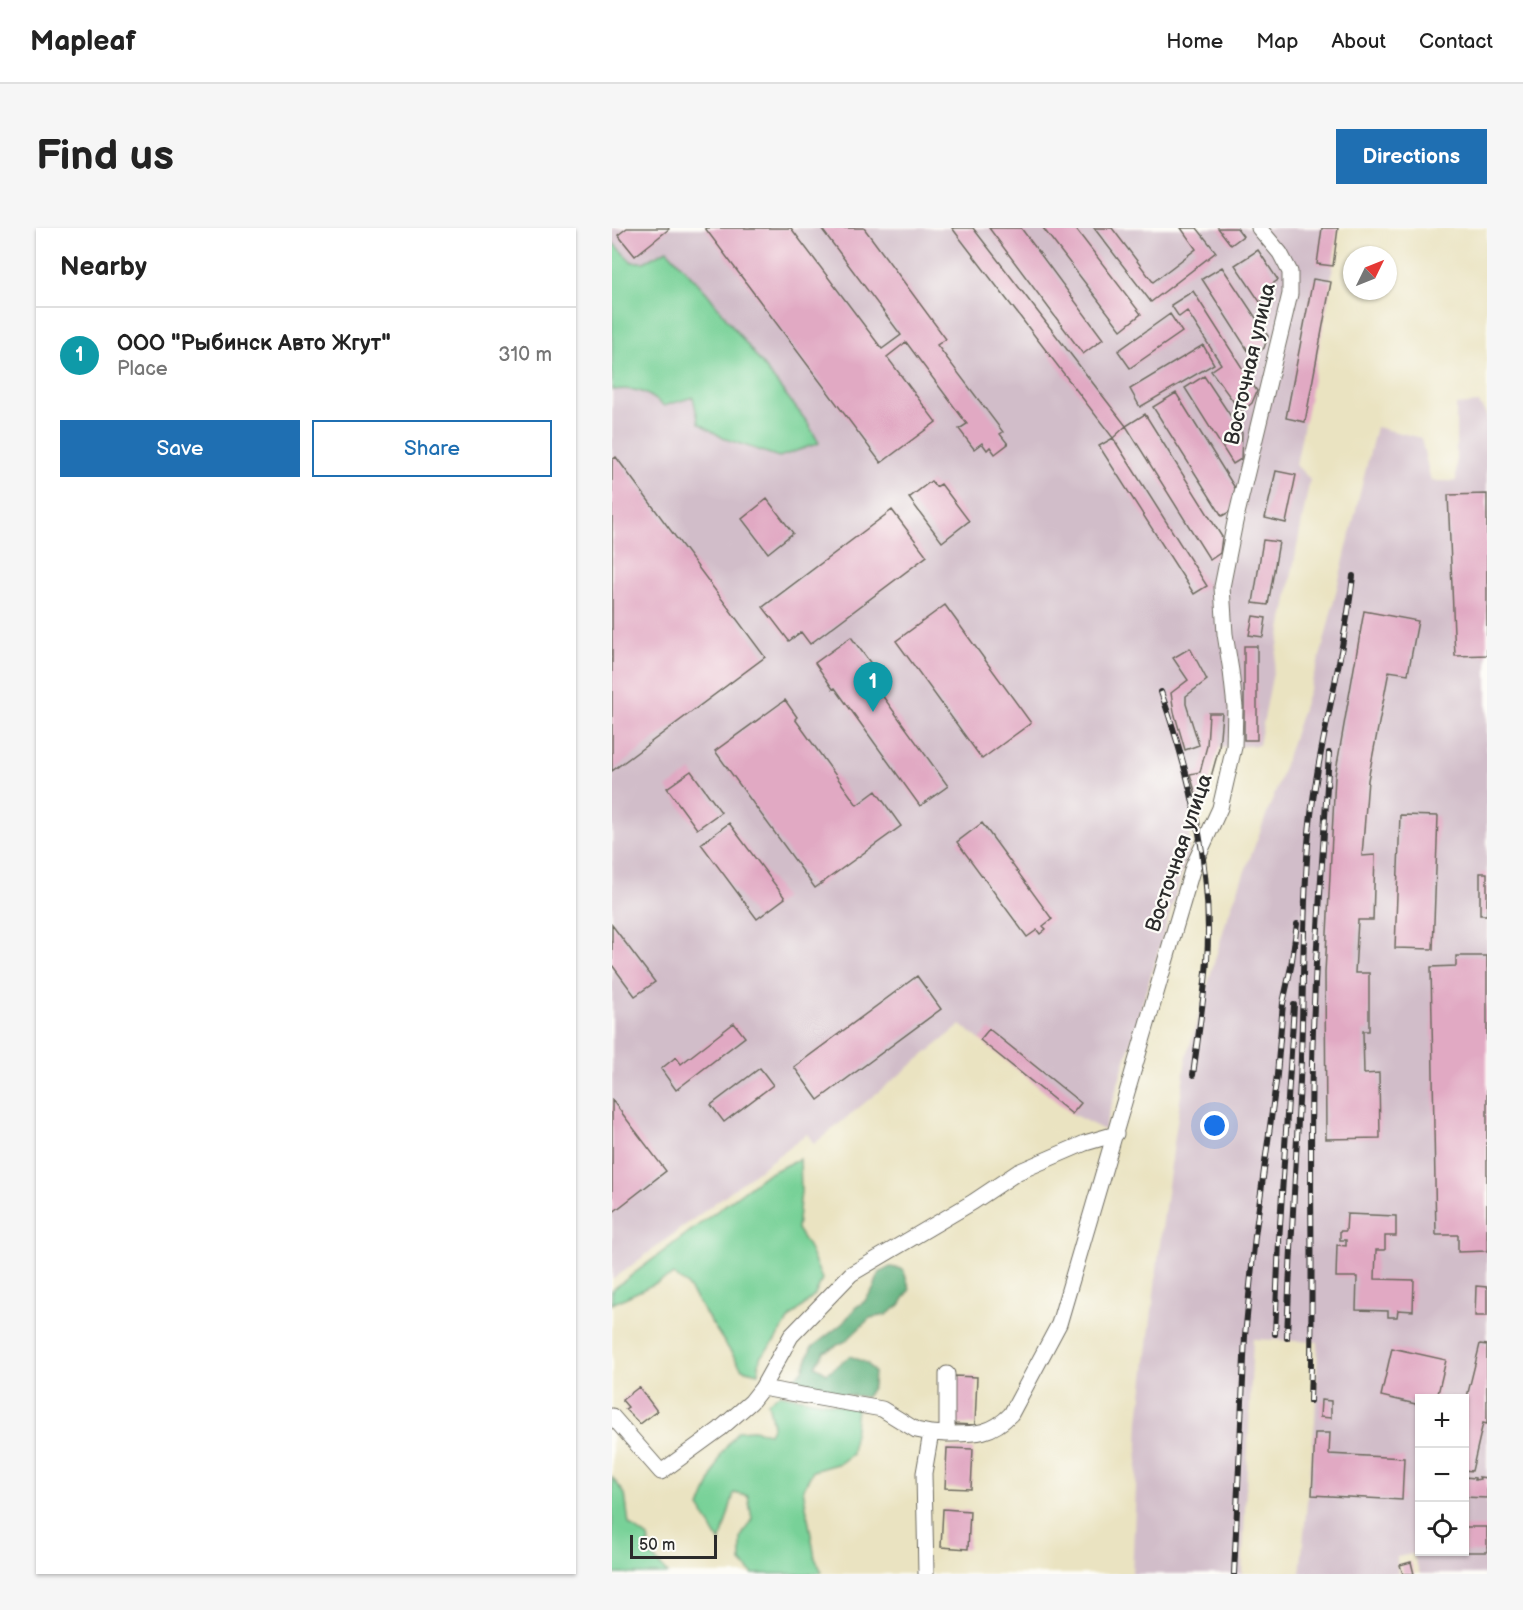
<!DOCTYPE html>
<meta charset="utf-8">
<style>
:root{--surface:#fff;--page:#f6f6f6;--text:#222;--muted:#767676;--line:#e0e0e0;--accent:#1f6fb2}
body{margin:0;font-family:"Balsamiq Sans",sans-serif;background:var(--page);color:var(--text)}
.controls{position:absolute;right:18px;bottom:18px;display:grid;overflow:hidden;border-radius:0px;box-shadow:0 2px 4px #0004}
.controls button{width:54px;height:54px;display:grid;place-items:center;padding:0;border:0;border-bottom:2px solid var(--line);background:var(--surface);color:var(--text);font:30px sans-serif}
.compass{position:absolute;left:731px;top:18px;width:54px;height:54px;border-radius:50%;background:var(--surface);box-shadow:0 2px 4px #0004;rotate:47deg}
.scale{position:absolute;left:18px;bottom:15px;width:87px;box-sizing:border-box;padding-left:6px;border:3px solid #2b2b2b;border-top:0;font-size:16px;line-height:21px;white-space:nowrap;color:#2b2b2b;-webkit-text-stroke:4px #fdfcf7;paint-order:stroke}
.you{position:absolute;left:603px;top:898px;width:21px;height:21px;margin:-15px;border:4px solid #fff;border-radius:50%;background:#1a73e8;box-shadow:0 0 0 9px #1a73e833}
.badge{display:grid;place-items:center;width:39px;height:39px;border-radius:50%;background:var(--accent);color:#fff;font-size:20px;font-weight:700}
.pin{position:absolute;translate:-50% -50px;filter:drop-shadow(0 2px 3px #0008)}
.pin::after{content:'';position:absolute;top:32px;width:21px;height:18px;background:inherit;clip-path:polygon(0 0,100% 0,50% 100%)}
.list{margin:0;padding:0;list-style:none}
h2{display:flex;justify-content:space-between;align-items:center;height:78px;margin:0;padding:0 24px;font-size:26px}
h2 small{font-size:20px;font-weight:400;color:var(--muted)}
.list li{display:grid;grid-template-columns:39px 1fr auto;gap:18px;align-items:center;box-sizing:border-box;height:96px;padding:0 24px;border-top:2px solid var(--line)}
.list b{display:block;font-size:22px;white-space:nowrap}
.list p{margin:0;font-size:20px;white-space:nowrap;color:var(--muted)}
.list em{font-size:20px;font-style:normal;color:var(--muted)}
.actions{display:flex;gap:12px;padding:18px 24px}
.actions a{flex:1;padding:14px 0;border:2px solid var(--accent);border-radius:0px;text-align:center;font-size:21px;color:var(--accent)}
.actions .main{background:var(--accent);color:#fff}
.icon{flex:none;width:33px;height:33px;fill:none;stroke:currentColor;stroke-width:2;stroke-linecap:round;stroke-linejoin:round}
.map{position:relative;flex:none;width:875px;height:1346px;overflow:hidden;border-radius:0px}
header{display:flex;align-items:center;gap:36px;box-sizing:border-box;height:84px;padding:0 30px;background:var(--surface);border-bottom:2px solid var(--line)}
header strong{font-size:28px}
nav{display:flex;gap:33px;margin-inline-start:auto;font-size:21px}
.intro{display:flex;align-items:center;justify-content:space-between;box-sizing:border-box;height:144px;padding:0 36px}
h1{margin:0;font-size:42px}
.button{padding:15px 27px;border-radius:0px;background:var(--accent);color:#fff;font-size:21px;font-weight:700}
main{display:flex;gap:36px;padding:0 36px}
aside{flex:1;background:var(--surface);border-radius:0px;box-shadow:0 2px 4px #0004}
.map>svg:first-child{display:block}
</style>
<header>
<strong>Mapleaf</strong>
<nav><a>Home</a><a>Map</a><a>About</a><a>Contact</a></nav>
</header>
<div class="intro"><h1>Find us</h1><a class="button">Directions</a></div>
<main>
<aside>
<h2>Nearby<small></small></h2>
<ul class="list">
<li><span class="badge" style="background:#0f9aa8">1</span><div><b>ООО &quot;Рыбинск Авто Жгут&quot;</b><p>Place</p></div><em>310 m</em></li>
</ul>
<div class="actions"><a class="main">Save</a><a>Share</a></div>
</aside>
<div class="map">
<svg width="875" height="1346" viewBox="0 0 875 1346">
<rect width="100%" height="100%" fill="#fdfcf7"/>
<filter id="ink" filterUnits="userSpaceOnUse"><feTurbulence type="fractalNoise" baseFrequency=".0167" numOctaves="2"/><feDisplacementMap in="SourceGraphic" scale="12" xChannelSelector="R" yChannelSelector="G"/><feConvolveMatrix kernelMatrix="1 2 1 2 8 2 1 2 1" color-interpolation-filters="sRGB"/></filter>
<filter id="wash" filterUnits="userSpaceOnUse"><feTurbulence type="fractalNoise" baseFrequency=".008" numOctaves="4" result="noise"/><feDisplacementMap in="SourceGraphic" scale="24" xChannelSelector="R" yChannelSelector="G"/><feGaussianBlur stdDeviation="1.35" result="paint"/><feColorMatrix in="noise" values="0 0 0 0 0 0 0 0 0 0 0 0 0 0 0 0 0 1.4 0 .05"/><feComposite in="paint" operator="in"/></filter>
<g filter="url(#wash)">
<rect width="100%" height="100%" fill="#eae3c1"/>
<path fill="#d1bdc9" fill-rule="evenodd" d="M0,0h726l-9,67 -33,170 14,14 -51,266 -40,3 -13,47 -9,3 7,17 -13,4 -3,35 -84,276 -32,-16 9,-11 -92,-73 -9,10 -19,-15 -147,119 -7,-10 -195,146z
M867,175l8,13v1158h-67l-7,-20 -16,3 1,17h-98l15,-153 3,-79 -65,-3 -11,235h-110l7,-154 22,-185 25,-176 41,-141 52,-136 43,-132 54,-223 45,11 10,43h25v-76zM808,1170h44v154h-44z"/>
<path fill="#78d198" stroke="#527e62" stroke-width="1.5" d="M0,14l20,20h12l23,-12 40,43 100,129 12,21 -40,14 -56,-19 -24,-15 -6,-26 -29,9c-18,-15 -29,-19 -52,-16z
M188,931l1,32 -4,38 11,17 14,33 -7,16 -26,24 -15,23 -14,15 -2,16 -16,-4 -56,-85 -13,-9 -61,29v-14l153,-115z
M167,1166l78,14 -5,46 -12,9 -27,8 -10,18 12,69 7,14 -10,2h-59l-12,-12v-25l11,-18 -4,-23 -14,-3 -14,50 -20,-35 21,-54 17,-23 15,-1 16,3 4,-8 -5,-23z
M0,1249l13,17 4,30 19,14 4,18 16,18h-56z"/>
<path fill="#62b380" stroke="#466f56" stroke-width="1.5" d="M278,1039l13,2 7,20 -10,16 -14,10 -16,3 -24,23 -22,11 -9,14 12,7 23,-17 17,7 7,9 -1,14 -7,11 -71,-9 -2,-9 10,-9 8,-22 32,-25 13,-16 8,-5 10,-14 5,-15z"/>
<g id="blocks">
<path fill="#e1a9c3" d="M15,0h41l1,1 -34,27 -17,-21z
M93,0h86l91,121 19,-14 -80,-107h43l82,111 -9,6 66,87 -3,2 8,10 -13,10 -5,-7 -3,3 -5,-7 -8,6 -15,-20 8,-5 -61,-82 -19,15 49,65 -55,41z
M340,0h21l153,198 -13,12z
M377,0h32l82,111 -20,15z
M431,0h32l66,86 -20,16z
M482,0h18l41,54 43,-33 -15,-21h16l19,24 -65,50z
M606,0h19l6,8 -12,9z
M710,0h16l-5,38 -16,-2z
M646,22l20,30 -10,7 5,6 -13,9 -25,-37z
M610,39l46,69 -4,12 -12,9 -50,-78z
M701,51l18,3 -26,140 -19,-4z
M581,63l64,100 -5,12 -11,9 -30,-41 10,-7 -34,-53 -8,6 -8,-12z
M558,86l12,18 -52,36 -12,-17z
M591,117l11,19 -74,43 -10,-18z
M592,148l38,57 -1,26 -8,5 -48,-76z
M564,165l59,95 -4,23 -9,5 -69,-109z
M533,186l77,123 -2,16 -10,7 -84,-134z
M501,210l94,148 -13,8 -95,-148z
M4,229l149,200 -153,114v-311z
M664,243l20,4 -10,48 -21,-5z
M319,253l5,6 5,-3 28,37 -27,21 -33,-44z
M875,266v161l-32,1 -7,-161z
M155,271l26,34 -25,20 -26,-34z
M280,282l35,46 -117,88 -9,-12 -12,9 -26,-34z
M651,312l16,2 -11,63 -15,-2z
M333,377l86,118 -49,36 -86,-118z
M752,383l54,10 -10,53 -19,-3 -21,109 -6,76 13,-1 -2,65h-15l-3,53h14v58h-6l1,43 15,-1 1,65 -54,1 -1,-166 10,-197z
M641,388l13,2 -3,19 -14,-2z
M239,409l33,44 -8,6 72,99 -28,20 -85,-118 -2,1 -18,-26z
M632,418h13v94h-13z
M578,420l17,32 -21,16v8l13,41 -14,5 -11,-38 -3,-19 17,-13 -15,-22z
M173,472l12,17 -2,2 62,86 19,-14 25,35 -86,62 -100,-137z
M597,485h13l-3,35 -13,47 -9,3 -7,-24 10,-2 7,-26z
M79,543l30,41 -24,17 -30,-41z
M788,587l38,1 -5,133 -38,-1z
M117,595l56,75 -28,21 -56,-75z
M370,595l70,96 -9,7 3,3 -6,5 -3,-4 -10,7 -70,-95z
M868,645h7v42h-7z
M0,697l43,57 -20,14 -23,-31z
M844,728h31v295l-29,1v-17h-22l-5,-268 25,-1z
M305,748l24,33 -123,91 -24,-33z
M122,795l11,14 -69,53 -15,-21 15,-12 5,7z
M377,801l92,74 -9,11 -92,-74z
M148,840l13,17 -49,37 -13,-17z
M0,872l54,71 -54,42z
M735,986l49,2v20h-11v14h-9l-1,29 39,1 -1,31 -15,-1 -1,7h-9v-6l-32,-1 1,-33h-21l1,-32 9,1v-6h-6v-9h6z
M864,1058l11,1v29h-12z
M868,1116l7,1v79l-4,-1 -11,48 -8,-1v-61z
M780,1120l54,12 -9,38h-17v7l-39,-9z
M342,1148l23,1 -2,48 -23,-1z
M27,1159l18,24 -17,13 -15,-15 3,-2 -6,-7z
M709,1172l10,1v17l-11,-1z
M703,1205h15l-1,21 75,4 -2,42 -90,-5z
M335,1220l26,1 -2,40 -26,-1z
M852,1249l11,1v2l5,-1 -1,-2 8,1v20l-23,-1z
M331,1281l27,2 -2,38 -27,-2z
M852,1299h23v25h-23z
M799,1334l3,12h-11l-3,-9z"/>
</g>
</g>
<g filter="url(#ink)">
<use href="#blocks" fill-opacity="0" stroke="#6e6b60" stroke-width="1.5"/>
<g fill="none" stroke-linecap="round" stroke-linejoin="round">
<g stroke="#6e6b60" stroke-width="17">
<path id="minor" d="M150,1160l120,21 34,21 15,3
M0,1188l49,56 59,-43 31,-27 11,-14 29,-52 60,-62 122,-72 45,-30 67,-29 31,-9
M335,1206c27,0 44,1 64,-20l48,-90 134,-457 27,-59 14,-61 1,-40 -4,-36 -6,-37 -3,-47 13,-65 55,-228v-22l-10,-19 -21,-25
M314,1346l-2,-101 7,-40 16,1v-60"/>
</g>
<use href="#minor" stroke="#fff" stroke-width="15"/>
<g stroke="#2b2b2b" stroke-width="6">
<path id="rail" d="M549,464c30,86 52,177 46,269 -3,38 -9,76 -14,114
M663,1106l4,-93 15,-236
M675,1110c3,-86 9,-172 13,-258 4,-78 2,-157 8,-236 7,-90 35,-178 45,-268
M698,1173c4,-112 -1,-224 2,-336 2,-104 11,-208 17,-312
M622,1346l11,-238 10,-100 22,-161 6,-72 8,-36 6,-43"/>
</g>
<use href="#rail" stroke="#fdfcf7" stroke-width="4" stroke-dasharray="11" stroke-linecap="butt"/>
</g>
</g>
<g text-anchor="middle" dominant-baseline="central" stroke-width="4.5" stroke-linejoin="round" paint-order="stroke">
<g font-size="21" fill="#2b2b2b" stroke="#fdfcf7">
<text transform="translate(638 136) rotate(-77)">Восточная улица</text>
<text transform="translate(567 625) rotate(-71)">Восточная улица</text>
</g>
</g>
</svg>
<div class="controls">
<button>+</button>
<button>−</button>
<button><svg class="icon" aria-label="locate" viewBox="0 0 24 24"><circle cx="12" cy="12" r="6"/><path d="M12 2v4M12 18v4M2 12h4M18 12h4"/></svg></button>
</div>
<svg class="compass" viewBox="-18 -18 36 36"><path d="M0-13l5 13h-10z" fill="#e53935"/><path d="M0 13l5-13h-10z" fill="#767676"/></svg>
<div class="scale">50 m</div>
<div class="you"></div>
<div class="pin badge" style="left:261px;top:484px;background:#0f9aa8">1</div>
</div>
</main>
